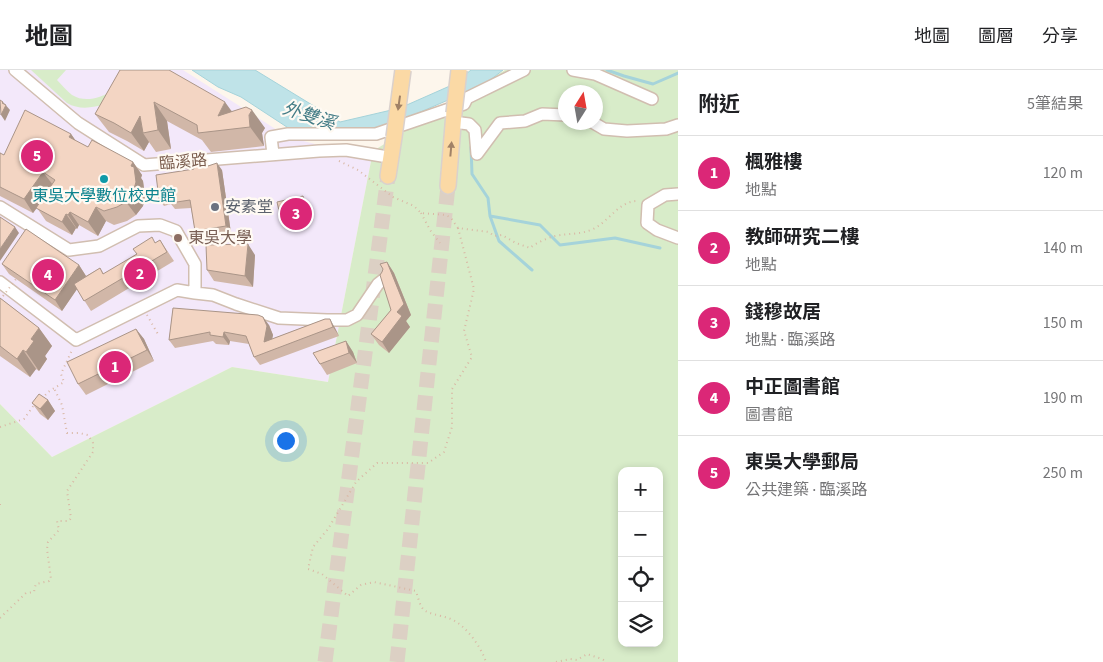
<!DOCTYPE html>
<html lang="zh-TW">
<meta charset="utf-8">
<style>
:root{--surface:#fff;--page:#f6f6f6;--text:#202124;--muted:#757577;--line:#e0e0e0;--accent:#db2777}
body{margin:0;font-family:"Source Sans 3","Noto Sans TC",sans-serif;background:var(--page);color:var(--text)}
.controls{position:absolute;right:15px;bottom:15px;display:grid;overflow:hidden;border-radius:10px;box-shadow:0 2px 8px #0003}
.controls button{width:45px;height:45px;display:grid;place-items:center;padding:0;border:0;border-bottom:1px solid var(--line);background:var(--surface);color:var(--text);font:25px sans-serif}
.compass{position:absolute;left:558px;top:15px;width:45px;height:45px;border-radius:50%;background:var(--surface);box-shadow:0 2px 8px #0003;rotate:11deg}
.you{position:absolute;left:285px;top:370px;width:18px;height:18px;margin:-12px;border:4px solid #fff;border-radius:50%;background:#1a73e8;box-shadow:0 0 0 8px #1a73e833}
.badge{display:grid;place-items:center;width:32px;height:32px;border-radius:50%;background:var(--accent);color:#fff;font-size:16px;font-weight:700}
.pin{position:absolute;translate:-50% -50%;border:2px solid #fff;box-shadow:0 1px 5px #0006}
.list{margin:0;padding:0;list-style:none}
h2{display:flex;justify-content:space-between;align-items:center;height:65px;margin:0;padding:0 20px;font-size:21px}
h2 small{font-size:16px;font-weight:400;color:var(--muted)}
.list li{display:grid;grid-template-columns:32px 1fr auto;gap:15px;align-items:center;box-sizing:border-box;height:75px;padding:0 20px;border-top:1px solid var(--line)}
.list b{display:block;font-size:19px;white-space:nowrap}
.list p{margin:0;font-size:16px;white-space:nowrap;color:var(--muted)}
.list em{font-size:16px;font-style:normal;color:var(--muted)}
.icon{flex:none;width:28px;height:28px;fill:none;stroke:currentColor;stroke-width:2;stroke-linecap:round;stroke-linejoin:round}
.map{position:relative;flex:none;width:678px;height:592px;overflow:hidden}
header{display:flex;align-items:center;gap:30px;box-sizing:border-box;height:70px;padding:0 25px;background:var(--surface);border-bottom:1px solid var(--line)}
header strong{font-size:24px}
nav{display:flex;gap:28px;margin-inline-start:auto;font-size:18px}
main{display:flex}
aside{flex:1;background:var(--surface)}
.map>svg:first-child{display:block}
</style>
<header>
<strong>地圖</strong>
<nav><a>地圖</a><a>圖層</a><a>分享</a></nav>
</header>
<main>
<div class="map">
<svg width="678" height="592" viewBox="0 0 678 592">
<rect width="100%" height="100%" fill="#fdf6ec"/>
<path fill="#f3e8fa" d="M0,0h183l105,67 50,13 35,1 -45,231 -96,-15 -180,90 -52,-53z"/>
<path fill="#d8ecc9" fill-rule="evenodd" d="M31,0h35l-9,10c5,5 10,11 15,15 13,8 28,3 40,-4l-6,13c-14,4 -27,6 -39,-1z
M505,0h173v592h-678v-258l52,53 180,-90 96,15 45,-231zM566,22h30v30h-30zM622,401h37v172h-37z"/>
<path fill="#bfe3e8" stroke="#a5d3da" d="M192,0h63l85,52 60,-14 52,-23 19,-15h32l-18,14 -106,46 -83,3 -55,-36 -23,-10z"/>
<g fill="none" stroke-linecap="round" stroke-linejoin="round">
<path stroke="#a5d3da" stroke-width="3" d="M607,0l17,6 29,8 25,-11
M471,77l1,27 16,24 2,18 50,9 20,20 55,-7 45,10
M490,146l9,25 33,29"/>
<path stroke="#dcd0c4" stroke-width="15" stroke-dasharray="15 8" stroke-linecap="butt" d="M325,592l63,-486
M397,592l51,-476"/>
<g stroke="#d1beb0" stroke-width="14">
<path id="minor" d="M15,0l63,53 66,42 175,-14 27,-1 36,6
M573,0l22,4 57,25
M592,52l12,7 23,2 39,-2 12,-4
M461,53l8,1 6,6 2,24 23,-31 25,-2 17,-7 24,1
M273,84l-2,-17 17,-3h88l88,-30 3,-6 57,-28
M678,124l-13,1 -17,10 -1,18 10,7 21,8
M0,137l69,43 30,-4 39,-20 22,-1 16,6 19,33v29l-18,-3 -101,50 -76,-58
M195,223l18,2 23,9 43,14 48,2h20l10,-5 21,-31 5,-4"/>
</g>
<g stroke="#dad1cd" stroke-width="18">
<path id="major" d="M388,106l6,-39
M448,116l6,-73"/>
</g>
<path stroke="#d9b8a5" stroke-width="2" stroke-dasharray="1 4" stroke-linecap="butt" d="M339,91l19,9 35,27 21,9 7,7 25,2 5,3 7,10 31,4 5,4 8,-1 14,8 14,5c6,-5 17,-10 25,-12 14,-3 25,-1 38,-7 17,-8 26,-29 46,-28
M421,143l9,17 10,13
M458,158l16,61 -10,42 8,26 -20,32v38l-8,25 -16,11h-51l-21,19 -28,47 -15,18 -5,22 14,5 26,22 13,-11 13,-3 42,9c6,20 5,20 25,25 4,1 8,2 12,4 14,7 28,27 33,42
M220,171l1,6
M147,245l12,21
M42,329l6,-7 16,-10 -3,-8 11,-24
M0,357l24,-8 10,-14
M0,434v3
M0,548l26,-25 8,-1 1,-5 1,-3 13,-3 2,-2 -4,-30 1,-7 11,-12 -2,-9h12l2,-3 -4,-27 26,-39v-9l-5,-8 -9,-2h-12l-5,-28 -8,-17
M556,592l14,-3 7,1 10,-6 15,5 5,3"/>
<use href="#minor" stroke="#fff" stroke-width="11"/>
<use href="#major" stroke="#fbd9a5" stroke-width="15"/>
<g stroke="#dad1cd" stroke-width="18" stroke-linecap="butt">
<path id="major-bridge" d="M454,43l5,-43
M394,67l9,-67"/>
</g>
<path stroke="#d9b8a5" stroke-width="2" stroke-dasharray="1 4" stroke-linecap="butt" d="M0,230l16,-21"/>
<use href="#major-bridge" stroke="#fbd9a5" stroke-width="15"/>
</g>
<path fill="#d1b7a8" d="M120,0l112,41 33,17 -3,5 2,13 -53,6 -9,-12 -35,-19 4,28 -15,3 -7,-10 -5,9 -17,-10 -18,-9 -14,-18z
M71,64l5,7 12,6 45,15 9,13 -1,3 2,3 2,15 -2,10 -7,9 -9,6 -13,4 -8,-4 -8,15 -19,-11 -2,4 -1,-1 -4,7 -26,-14 -9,-13 -4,5 -33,-17v-44l1,2 3,1z
M222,100l9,63 -31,5 -5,-7 -4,-23 -16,1 -4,-5 -7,2 -5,-7z
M305,129l7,23 -16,4 -3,-4 -1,-6 -9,3 -3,-4z
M160,170l14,21 -83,50 -14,-22 -15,22 -53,-37 -7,-10 77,1 7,11 14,-8 4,6z
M255,185l-2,32 -39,-6 -7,-11z
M387,192l7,11 17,42 -5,6 4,6 -21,26 -10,-8 -8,-11 20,-24 -9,-38z
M0,228l39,30 13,18 -7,10 2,3 -8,12 -3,-2 -6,8 -30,-21z
M173,238l96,17 4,10 -1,4 53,-20 10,9 4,8 -79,29 -6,-8 -5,-13 -19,-3 -1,4 -13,-1 -3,-3 -38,7 -6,-8z
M136,259l8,10 10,22 -68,34 -8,-11z
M346,271l7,11 4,11 -30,12 -14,-22z
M48,330l7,11 -7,9 -8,-6 -8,-11z"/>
<path fill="#aa9588" d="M3,32l7,8 -5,11 -4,-6z
M154,32l13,19 4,28 -13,-19z
M225,32l13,18 -20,-4z
M252,40l13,18 -3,5 2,13 -14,-19 -1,-12z
M140,46l3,17 6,9 -5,9 -13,-18z
M71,64l9,13 -11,-10z
M133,92l9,13 -1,3 2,3 2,15 -2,10 -7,9 -10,-13 5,-36z
M217,93l5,7 9,63 -5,-7z
M43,102l10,13 -20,28 -9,-14z
M303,126l2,3 7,23 -3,-4z
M96,137l10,14 -8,15 -10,-14z
M70,142l9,13 -2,4 -9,-14z
M66,144l10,14 -4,7 -10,-13z
M15,157l4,6 -19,28v-12z
M248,174l7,11 -2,32 -8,-11z
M387,192l7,11 17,42 -5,6 4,6 -21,26 -7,-11 15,-30z
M79,195l7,11 -24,35 -7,-11z
M263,247l6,8 4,10 -3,15 -6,-8z
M330,249l5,9 4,8 -6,-9z
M39,258l13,18 -7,10 2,3 -8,12 -13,-19 5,-13z
M136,259l8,10 10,22 -7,-11z
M224,262l6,9 -1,4 -6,-8z
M346,271l7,11 4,11 -8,-10z
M23,280l13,19 -6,8 -13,-18z
M48,330l7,11 -7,9 -8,-11z"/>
<path fill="#f3d5c3" stroke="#aa9588" d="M120,0h49l56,32 -7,14 28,-9 6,3 -3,5 1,12 -52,6 -1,-8 -43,-23 4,28 -15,3 -3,-17 -9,17 -17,-10 -19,-9z
M0,30l3,2 -1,1 4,2 -5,10z
M25,40l46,24 -2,3 19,10 4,-7 41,22 -2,4 3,1 2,15 -3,10 -7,10 -9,5 -13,4 -8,-4 -8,15 -18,-10 -2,3 -2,-1 -4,8 -26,-14 19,-28 -12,-8 -19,27 -24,-12v-34l4,2z
M217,93l9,63 -31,5 -5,-31 -20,3 -1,-6 -10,2 -3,-24 38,-6 -1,-3h15z
M303,126l6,22 -16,4 -2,-10 -11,3 -3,-13z
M0,147l15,10 -15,22z
M26,159l53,36 -24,35 -53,-36z
M152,167l3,6 5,-3 7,12 -83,49 -10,-17 26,-16 3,6 34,-20 -4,-5z
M248,174l-3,32 -38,-6 -1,-25z
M387,192l17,42 -7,8 5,4 -20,26 -11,-8 20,-24 -11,-35 2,-3 1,-3 -3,-5z
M0,228l39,30 -8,11 3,2 -8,11 -3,-2 -6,9 -17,-13z
M173,238l85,7 5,2 4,9 -3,16 61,-23h5l3,8 -79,30 -8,-21 -22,-4 -1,5 -13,-2v-3l-41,8z
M136,259l11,21 -69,34 -11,-22z
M346,271l3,12 -29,11 -7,-11z
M39,324l9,6 -8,9 -8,-6z"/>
<defs><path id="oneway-solid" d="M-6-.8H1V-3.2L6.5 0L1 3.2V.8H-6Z" transform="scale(1.25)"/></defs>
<g fill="#a18267">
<use href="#oneway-solid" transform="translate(399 33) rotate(98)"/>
<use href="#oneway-solid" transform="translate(451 79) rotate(-85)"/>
</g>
<circle fill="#0f9aa8" stroke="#fffaf3" stroke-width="2" cx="104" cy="109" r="5"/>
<circle fill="#6b7280" stroke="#fffaf3" stroke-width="2" cx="215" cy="137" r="5"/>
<circle fill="#8d6e63" stroke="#fffaf3" stroke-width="2" cx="178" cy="168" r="5"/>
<g text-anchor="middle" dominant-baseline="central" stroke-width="4.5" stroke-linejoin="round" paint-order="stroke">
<g font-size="16" fill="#7a5c4d" stroke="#fffaf3">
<text transform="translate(183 92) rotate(-5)">臨溪路</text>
</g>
<g font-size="16" fill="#0d838f" stroke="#fffaf3">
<text x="104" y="126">東吳大學數位校史館</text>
</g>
<g font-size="16" fill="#5b616d" stroke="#fffaf3" text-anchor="start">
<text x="225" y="137">安素堂</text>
</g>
<g font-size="16" fill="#785e54" stroke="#fffaf3" text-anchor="start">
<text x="188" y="168">東吳大學</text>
</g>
<g font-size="18" font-style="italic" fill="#437c86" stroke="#fffaf3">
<text transform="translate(309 46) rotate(18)">外雙溪</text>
</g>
</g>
</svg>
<div class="controls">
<button>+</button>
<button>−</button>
<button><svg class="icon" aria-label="locate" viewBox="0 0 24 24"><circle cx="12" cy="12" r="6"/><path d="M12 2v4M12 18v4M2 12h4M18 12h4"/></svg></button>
<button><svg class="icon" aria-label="layers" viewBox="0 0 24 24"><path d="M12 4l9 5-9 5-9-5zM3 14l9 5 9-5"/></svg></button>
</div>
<svg class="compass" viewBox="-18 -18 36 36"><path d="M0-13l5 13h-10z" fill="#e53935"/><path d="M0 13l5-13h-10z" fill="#757577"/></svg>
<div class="you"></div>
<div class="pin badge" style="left:115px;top:297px">1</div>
<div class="pin badge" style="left:140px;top:204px">2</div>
<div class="pin badge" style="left:296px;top:144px">3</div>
<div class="pin badge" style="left:48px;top:205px">4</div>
<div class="pin badge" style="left:37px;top:86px">5</div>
</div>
<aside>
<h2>附近<small>5筆結果</small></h2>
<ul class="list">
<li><span class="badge">1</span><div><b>楓雅樓</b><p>地點</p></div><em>120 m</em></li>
<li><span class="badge">2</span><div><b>教師研究二樓</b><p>地點</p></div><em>140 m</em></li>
<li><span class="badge">3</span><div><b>錢穆故居</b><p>地點 · 臨溪路</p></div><em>150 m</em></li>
<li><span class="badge">4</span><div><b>中正圖書館</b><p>圖書館</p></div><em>190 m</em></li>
<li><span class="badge">5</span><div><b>東吳大學郵局</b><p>公共建築 · 臨溪路</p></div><em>250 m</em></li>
</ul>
</aside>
</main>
